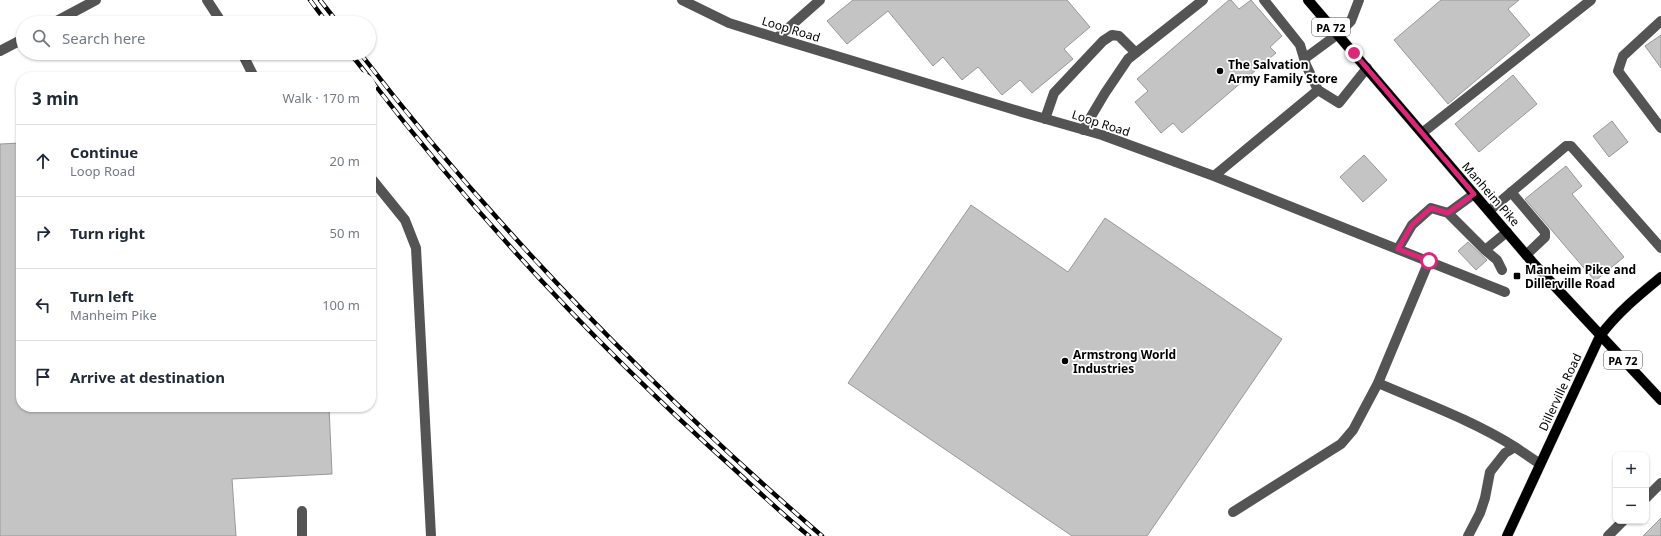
<!DOCTYPE html>
<meta charset="utf-8">
<style>
:root{--surface:#fff;--page:#f6f6f7;--text:#1f2937;--muted:#747a83;--line:#e0e1e3}
body{margin:0;font-family:"Noto Sans",sans-serif;background:var(--page);color:var(--text)}
.controls{position:absolute;right:12px;bottom:12px;display:grid;overflow:hidden;border-radius:8px;box-shadow:0 1px 3px #0004}
.controls button{width:36px;height:36px;display:grid;place-items:center;padding:0;border:0;border-bottom:1px solid var(--line);background:var(--surface);color:var(--text);font:20px sans-serif}
.stop{position:absolute;width:12px;height:12px;margin:-9px;border:3px solid #db2777;border-radius:50%;background:#fff}
.stop.end{background:#db2777;border-color:#fff;box-shadow:0 1px 4px #0008}
.list{margin:0;padding:0;list-style:none}
h2{display:flex;justify-content:space-between;align-items:center;height:52px;margin:0;padding:0 16px;font-size:17px}
h2 small{font-size:13px;font-weight:400;color:var(--muted)}
.list li{display:grid;grid-template-columns:26px 1fr auto;gap:12px;align-items:center;box-sizing:border-box;height:72px;padding:0 16px;border-top:1px solid var(--line)}
.list b{display:block;font-size:15px;white-space:nowrap}
.list p{margin:0;font-size:13px;white-space:nowrap;color:var(--muted)}
.list em{font-size:13px;font-style:normal;color:var(--muted)}
.icon{flex:none;width:22px;height:22px;fill:none;stroke:currentColor;stroke-width:2;stroke-linecap:round;stroke-linejoin:round}
.map{position:relative;flex:none;width:1661px;height:536px;overflow:hidden}
.search{position:absolute;background:var(--surface);box-shadow:0 1px 3px #0004;left:16px;top:16px;width:360px;height:44px;display:flex;align-items:center;gap:10px;box-sizing:border-box;padding:0 14px;border-radius:22px;color:var(--muted);font-size:15px}
.panel{position:absolute;background:var(--surface);box-shadow:0 1px 3px #0004;left:16px;top:72px;width:360px;height:340px;border-radius:16px}
.map>svg:first-child{display:block}
</style>
<div class="map">
<svg width="1661" height="536" viewBox="0 0 1661 536">
<rect width="100%" height="100%" fill="#fff"/>
<path fill="#c4c4c4" stroke="#989898" d="M853,0h214l23,27 -26,22 9,10 -41,34 -12,-13 -18,15 -24,-28 -16,13 -19,-23 -10,9 -45,-55 -41,33 -20,-23z
M1229,0h2l8,9 12,-9 31,36 -12,11 6,6 -94,80 -9,-10 -12,10 -26,-31 13,-11 -11,-12z
M1441,0h78l-11,9 22,26 -82,69 -54,-64z
M1661,35v33l-16,-22z
M1513,75l24,29 -58,48 -24,-28z
M1612,121l16,21 -19,15 -16,-21z
M21,143v264h308l3,67 -100,5 4,57h-236v-392z
M1364,155l23,25 -24,22 -23,-25z
M1566,166l16,20 -10,8 52,63 -29,24 -70,-82z
M971,205l97,67 37,-54 177,121 -135,197h-75l-224,-153z
M1468,242l19,18 -11,10 -18,-19z
M1661,518v18h-18z"/>
<g fill="none" stroke-linecap="round" stroke-linejoin="round">
<g stroke="#dbdbdb" stroke-width="11">
<path id="major" d="M1308,0l226,264 127,136
M1507,536l93,-200c17,-23 39,-41 61,-59"/>
</g>
<path stroke="#545454" stroke-width="10" d="M207,0l15,23
M682,0l47,23 48,15 248,75 77,22 112,41 291,116
M1264,0l36,45 6,20 12,25 21,13 28,-35
M1661,21l-38,35 -5,15 43,57
M53,23l43,-23
M777,38l43,-38
M0,51l23,-12
M242,53l12,24
M1304,59l34,-25 13,-13 8,-21
M1045,119l9,-26 49,-52 9,-6 7,1 17,17
M1083,130l22,-37 23,-34 75,-59
M1422,133l169,-133
M1214,176l104,-86
M371,178l34,42 11,28 15,288
M1511,192l34,40v5l-19,18
M1489,211l77,-65h5l90,102
M1448,213l26,-19
M1398,249l14,-24 19,-17 17,5 37,37 22,-18
M1485,250l12,10 5,10
M1429,261l-51,122c46,20 94,37 137,64
M1646,498l15,-15
M1233,512l108,-68 12,-14 25,-47
M302,536v-25
M1468,536l12,-23 5,-15 5,-26 15,-19 10,-6 25,17
M1608,536l15,-15"/>
<use href="#major" stroke="#000" stroke-width="10"/>
<g stroke="#000" stroke-width="4.5">
<path id="rail" d="M310,0l17,23
M320,0l18,23
M350,53l19,24
M360,53c137,178 292,336 462,483
M371,80c108,140 230,270 362,388 25,23 49,46 76,68"/>
</g>
<use href="#rail" stroke="#fff" stroke-width="3" stroke-dasharray="9" stroke-linecap="butt"/>
</g>
<g fill="none" stroke-linecap="round" stroke-linejoin="round">
<path stroke="#db2777" stroke-width="5" d="M1354,53l120,141 -26,19 -17,-5 -19,17 -14,24 31,12"/>
</g>
<g fill="#000" stroke="#fff" stroke-width="1.5">
<circle cx="1220" cy="71" r="4"/>
<rect x="1513" y="272" width="8" height="8" rx="2"/>
<circle cx="1065" cy="361" r="4"/>
</g>
<g text-anchor="middle" dominant-baseline="central" stroke-width="3.5" stroke-linejoin="round" paint-order="stroke">
<g fill="#fff" stroke="#4c4c4c" stroke-width="1">
<rect x="1312" y="18" width="38" height="18" rx="3"/>
<rect x="1604" y="351" width="38" height="18" rx="3"/>
</g>
<g font-size="11" font-weight="bold" fill="#000">
<text x="1331" y="27">PA 72</text>
<text x="1623" y="360">PA 72</text>
</g>
<g font-size="12" fill="#000" stroke="#fff">
<text transform="translate(791 29) rotate(17)">Loop Road</text>
<text transform="translate(1101 123) rotate(18)">Loop Road</text>
<text transform="translate(1491 194) rotate(49)">Manheim Pike</text>
<text transform="translate(1560 392) rotate(-65)">Dillerville Road</text>
</g>
<g font-size="12" font-weight="bold" fill="#000" stroke="#fff" text-anchor="start">
<text x="1228" y="64">The Salvation<tspan x="1228" dy="14">Army Family Store</tspan></text>
<text x="1525" y="269">Manheim Pike and<tspan x="1525" dy="14">Dillerville Road</tspan></text>
<text x="1073" y="354">Armstrong World<tspan x="1073" dy="14">Industries</tspan></text>
</g>
</g>
</svg>
<div class="controls">
<button>+</button>
<button>−</button>
</div>
<div class="stop" style="left:1429px;top:261px"></div>
<div class="stop end" style="left:1354px;top:53px"></div>
<div class="search"><svg class="icon" aria-label="search" viewBox="0 0 24 24"><circle cx="10" cy="10" r="6"/><path d="M15 15l6 6"/></svg>Search here</div>
<section class="panel">
<h2>3 min<small>Walk · 170 m</small></h2>
<ul class="list">
<li><svg class="icon" aria-label="ahead" viewBox="0 0 24 24"><path d="M12 20V5M6 11l6-6 6 6"/></svg><div><b>Continue</b><p>Loop Road</p></div><em>20 m</em></li>
<li><svg class="icon" aria-label="right" viewBox="0 0 24 24"><path d="M7 20v-9h11M14 6l5 5-5 5"/></svg><div><b>Turn right</b></div><em>50 m</em></li>
<li><svg class="icon" aria-label="left" viewBox="0 0 24 24"><path d="M17 20v-9H6M10 6l-5 5 5 5"/></svg><div><b>Turn left</b><p>Manheim Pike</p></div><em>100 m</em></li>
<li><svg class="icon" aria-label="arrive" viewBox="0 0 24 24"><path d="M6 21V4h12l-3 4 3 4H6"/></svg><div><b>Arrive at destination</b></div></li>
</ul>
</section>
</div>
